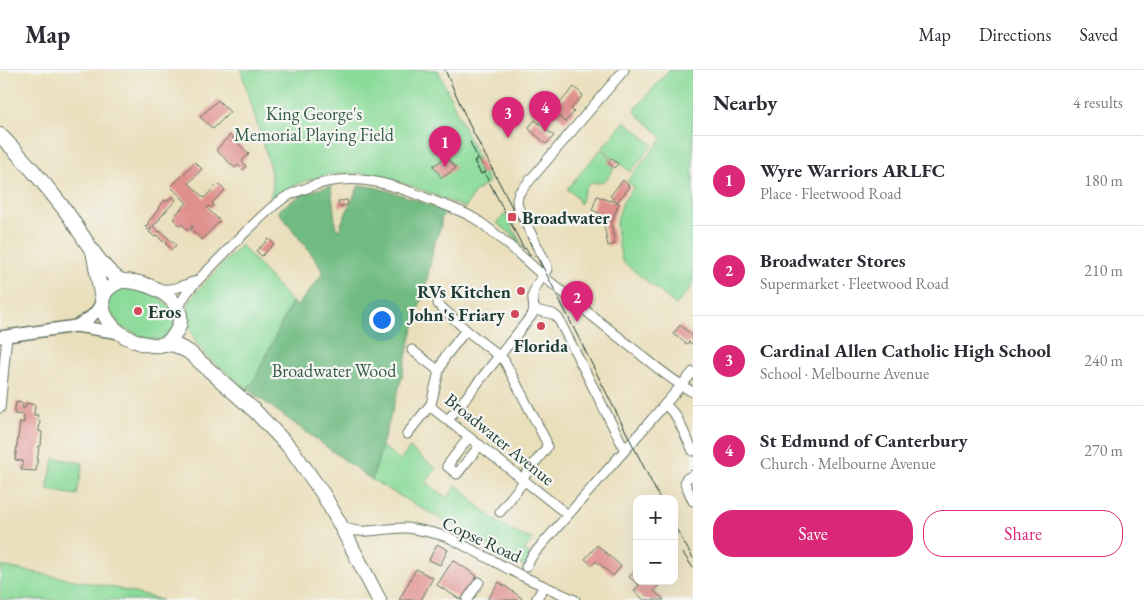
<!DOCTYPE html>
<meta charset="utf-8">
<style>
:root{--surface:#fff;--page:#f2f2f3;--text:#2b2b33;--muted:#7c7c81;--line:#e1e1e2;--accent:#db2777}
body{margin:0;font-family:"EB Garamond",serif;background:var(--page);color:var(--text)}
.controls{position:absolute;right:15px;bottom:15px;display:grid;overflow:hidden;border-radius:10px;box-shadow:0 5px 20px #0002}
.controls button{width:45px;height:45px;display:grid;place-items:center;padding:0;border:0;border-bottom:1px solid var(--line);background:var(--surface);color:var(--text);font:25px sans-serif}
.you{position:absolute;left:381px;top:249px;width:18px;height:18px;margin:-12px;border:4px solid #fff;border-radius:50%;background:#1a73e8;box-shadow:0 0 0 8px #1a73e833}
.badge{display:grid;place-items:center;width:32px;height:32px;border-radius:50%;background:var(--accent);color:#fff;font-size:16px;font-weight:700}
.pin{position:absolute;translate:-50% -41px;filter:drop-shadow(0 1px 2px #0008)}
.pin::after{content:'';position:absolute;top:26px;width:18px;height:15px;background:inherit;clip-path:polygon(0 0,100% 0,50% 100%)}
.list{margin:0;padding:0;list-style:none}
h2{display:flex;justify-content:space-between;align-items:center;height:65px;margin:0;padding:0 20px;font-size:21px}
h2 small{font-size:16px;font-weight:400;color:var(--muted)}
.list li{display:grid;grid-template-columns:32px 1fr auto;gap:15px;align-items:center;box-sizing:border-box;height:90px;padding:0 20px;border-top:1px solid var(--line)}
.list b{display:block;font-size:19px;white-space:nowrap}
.list p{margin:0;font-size:16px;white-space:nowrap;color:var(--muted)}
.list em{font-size:16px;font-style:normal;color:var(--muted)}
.actions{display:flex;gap:10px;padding:15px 20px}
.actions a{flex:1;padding:11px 0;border:1px solid var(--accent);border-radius:20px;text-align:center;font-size:18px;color:var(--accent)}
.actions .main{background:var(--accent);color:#fff}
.map{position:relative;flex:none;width:693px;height:530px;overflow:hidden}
header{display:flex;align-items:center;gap:30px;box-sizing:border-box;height:70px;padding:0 25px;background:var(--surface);border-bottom:1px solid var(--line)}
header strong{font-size:24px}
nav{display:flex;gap:28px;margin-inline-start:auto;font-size:18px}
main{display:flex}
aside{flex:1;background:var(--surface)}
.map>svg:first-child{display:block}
</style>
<header>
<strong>Map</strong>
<nav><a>Map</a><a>Directions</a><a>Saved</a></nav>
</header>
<main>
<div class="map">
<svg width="693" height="530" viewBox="0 0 693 530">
<rect width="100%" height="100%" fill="#f6f6f2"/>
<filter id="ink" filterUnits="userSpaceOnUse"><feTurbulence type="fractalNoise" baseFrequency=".02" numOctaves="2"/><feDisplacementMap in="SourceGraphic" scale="10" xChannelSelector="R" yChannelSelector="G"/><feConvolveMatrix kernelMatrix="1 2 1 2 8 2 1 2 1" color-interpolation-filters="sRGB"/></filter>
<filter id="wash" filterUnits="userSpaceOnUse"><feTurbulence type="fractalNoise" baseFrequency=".0096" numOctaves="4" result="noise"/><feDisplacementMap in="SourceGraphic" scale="20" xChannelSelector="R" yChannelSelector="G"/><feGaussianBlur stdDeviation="1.12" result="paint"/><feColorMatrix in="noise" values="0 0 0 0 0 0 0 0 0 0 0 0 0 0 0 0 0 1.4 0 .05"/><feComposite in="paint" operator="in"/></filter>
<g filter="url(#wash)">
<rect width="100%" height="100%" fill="#eadfbb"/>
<path fill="#8bdb9a" stroke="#558c67" d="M241,0h197l40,89 -3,2 6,13 3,-2 5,10 -14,10 -10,16c-71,-30 -125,-57 -196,-7l4,-13 -4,-25z
M669,0h24v215l-17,20 -54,-44 -5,-26 -1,-12 7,-21 11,-15 -7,-6 36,-43 -29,-27z
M625,51l28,24 -23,27 -28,-24z
M601,79l10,9 -3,4 6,6c-2,5 -6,10 -10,13 -4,3 -8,1 -12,2 -8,2 -10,15 -12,21l-4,-8 -9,-7z
M505,144l19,35 -6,-6 -5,-8 -16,-12z
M241,175l51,57 -38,79 -7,8 -41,-33 -11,-15 -6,-17 -2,-11 3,-12 8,-11z
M126,216l31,9 17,16v17l-12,12 -17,-2 -24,-11 -10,-14 -3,-8 1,-7 4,-6z
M382,376l18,14 10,-12 26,21 -10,13 21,16 10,-13c19,17 37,39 61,49 4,2 10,3 15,5l-9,11 7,5 -6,12 -153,-87z
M54,388l29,5 -6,32 -30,-5z
M1,496l110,21 51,13h-162z"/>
<path fill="#70bb82" stroke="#487c5b" d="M359,115c30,3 59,16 86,26l-4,9v7l-9,22 1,1 -9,45 -2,2 -14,51 -7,33 -29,99 -125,-91 7,-8 38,-79 5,4 26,-33 -7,-13 -38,-49c17,-14 31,-20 53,-25l5,43h5v-5z"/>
<g id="blocks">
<path fill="#df8f8d" d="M574,17l9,8 -12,14 3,3 -9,10 -10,-9 -3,3 -8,-6 8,-10 6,5z
M218,30l12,12 -17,17 -13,-12z
M535,50l19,16 -8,8 -16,-14 -1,-3z
M230,65l19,19 -7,7 4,5 -3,4 -5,-5 -3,3 -19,-18z
M446,87l10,11 -14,10 -9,-12z
M611,88l7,6 -4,4 -6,-6z
M479,89l7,13 -5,2 -7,-13z
M195,92l7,7 -13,14 15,15 14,-14 7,6 -13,13 2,2 -3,3 -2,-2 -2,2 13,13 -18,19 -11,-10 2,-3 -1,-1 -4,5 -6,-7 -2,2 -7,-7 3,-2 -2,-1 13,-13 -16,-16z
M623,110l7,7 -13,15 -7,-6z
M172,126l4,4 -12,13 -5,6h1l-7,7 6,6 1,-1 16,14 -4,5 -6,-6 1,-1 -2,-3 -2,2 -6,-7 -2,2 -6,-5 3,-3 -1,-1 -3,2 -3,-3 4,-4 -1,-1 11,-13 -1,-1 7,-8 2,2z
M597,126l13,5v-1l9,3 -8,21 4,20 -7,2 -4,-21 3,-8 -7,-2 1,-1 -9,-4z
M347,130l1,5 -9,2 -1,-6z
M269,169l5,5 -12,12 -6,-5z
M680,255l13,11v6l-1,2 -3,-2 -2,2 -14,-10z
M16,332l7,1 -1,5h3l1,-5 9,2 -1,10h4l-1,4 3,1 -1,11 3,1 -1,14h-2l-3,25 -15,-1 2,-9 -8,-1 5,-38 4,1v-8l-10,-1z
M437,474l11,6 -8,15 -11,-5z
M597,475l24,21 -8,10 -17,-15 -4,4 -7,-6z
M453,490l24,16 -16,24 -24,-15z
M637,498v13h25l-8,10 10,9h-20l-10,-9 5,-6 -10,-8z
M416,499l17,9 -12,22h-22z
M499,512l23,16 -1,2h-34z"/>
</g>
</g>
<g filter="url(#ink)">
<use href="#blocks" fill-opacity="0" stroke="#667663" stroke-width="1"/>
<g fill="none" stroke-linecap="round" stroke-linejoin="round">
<g stroke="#667663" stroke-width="11">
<path id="minor" d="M160,219c13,1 22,-3 33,-7
M438,234l28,26 38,30 42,81 1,6 -2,3 -23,29
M535,240l18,4 5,4 67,132
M178,241c6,-21 22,-32 36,-47 13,-13 25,-26 38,-38 9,-9 18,-18 28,-25 7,-6 16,-9 24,-12 44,-18 82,-8 124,10 16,6 34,11 49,21 25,17 49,41 72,61 28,23 57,46 86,69 19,15 37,31 58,42
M466,260l-21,27 -6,14 -5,21 -3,12 1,4 136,107
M412,280l27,21
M665,334l11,12 17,35
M0,338l7,-72
M448,350l84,-105c4,-7 0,-12 1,-20 1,-8 10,-19 14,-26v-3l-29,-59 -1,-7 2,-7 105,-123
M407,364l24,-30
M469,367l-22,29 10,8 23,-29
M693,405l-7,4 -1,4 8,18
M500,442l24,-31
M342,456c19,11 42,1 63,2 15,1 29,5 43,9l74,39 53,24
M526,497l6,-11 93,-106 68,-78
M467,530l12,-18
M536,530l8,-14"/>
</g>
<g stroke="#667663" stroke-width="14">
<path id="major" d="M76,256c13,-7 20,-11 26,-25
M0,267l76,-11 44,7"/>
</g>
<g stroke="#667663" stroke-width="16">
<path id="highway" d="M0,65c23,23 45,49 65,75 16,21 35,60 57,71
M94,186l8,43
M122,211c26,-1 74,21 53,53 -4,6 -9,10 -15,11 -7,1 -13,-1 -19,-2 -7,-3 -15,-5 -21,-10 -21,-15 -27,-43 2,-52z
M166,274l9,1 14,7 66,59 37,39 31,44 18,32 38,74"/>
</g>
<use href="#minor" stroke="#fff" stroke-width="9"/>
<use href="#major" stroke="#fff" stroke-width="11"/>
<use href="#highway" stroke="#fff" stroke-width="14"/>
<path stroke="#1f3d34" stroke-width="1" d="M445,0l24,54 81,157 110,218
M470,72l8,17 -4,2 7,13 3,-2 40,77 2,-1 3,7 6,1
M674,455l19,33
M683,483l10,15"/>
</g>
</g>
<g fill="#d1495b" stroke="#f6f6f2" stroke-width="2">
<rect x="507" y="142" width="10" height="10" rx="2.5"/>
<circle cx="521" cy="221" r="5"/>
<circle cx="138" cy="241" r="5"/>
<circle cx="515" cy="244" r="5"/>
<circle cx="541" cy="256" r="5"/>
</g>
<g text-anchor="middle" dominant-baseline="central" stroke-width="4.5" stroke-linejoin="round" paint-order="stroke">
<g font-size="18" fill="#355d48" stroke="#f6f6f2">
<text x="314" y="43">King George's<tspan x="314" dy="21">Memorial Playing Field</tspan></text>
<text x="334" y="300">Broadwater Wood</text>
</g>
<g font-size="18" font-weight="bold" fill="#1f3d34" stroke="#f6f6f2" text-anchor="start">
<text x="522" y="147">Broadwater</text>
<text x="511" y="221" text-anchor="end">RVs Kitchen</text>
<text x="148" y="241">Eros</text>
<text x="505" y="244" text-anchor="end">John's Friary</text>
<text x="541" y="275" text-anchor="middle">Florida</text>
</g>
<g font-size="18" fill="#1f3d34" stroke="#f6f6f2">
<text transform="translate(500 369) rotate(39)">Broadwater Avenue</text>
<text transform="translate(482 469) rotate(25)">Copse Road</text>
</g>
</g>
</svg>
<div class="controls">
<button>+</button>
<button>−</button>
</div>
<div class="you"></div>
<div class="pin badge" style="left:445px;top:97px">1</div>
<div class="pin badge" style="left:577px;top:252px">2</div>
<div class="pin badge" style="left:508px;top:68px">3</div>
<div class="pin badge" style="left:545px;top:62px">4</div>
</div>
<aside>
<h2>Nearby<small>4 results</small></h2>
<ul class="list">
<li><span class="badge">1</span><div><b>Wyre Warriors ARLFC</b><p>Place · Fleetwood Road</p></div><em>180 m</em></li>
<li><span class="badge">2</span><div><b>Broadwater Stores</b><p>Supermarket · Fleetwood Road</p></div><em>210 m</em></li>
<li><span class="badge">3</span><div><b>Cardinal Allen Catholic High School</b><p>School · Melbourne Avenue</p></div><em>240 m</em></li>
<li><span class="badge">4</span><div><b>St Edmund of Canterbury</b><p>Church · Melbourne Avenue</p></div><em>270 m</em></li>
</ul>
<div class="actions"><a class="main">Save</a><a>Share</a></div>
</aside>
</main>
